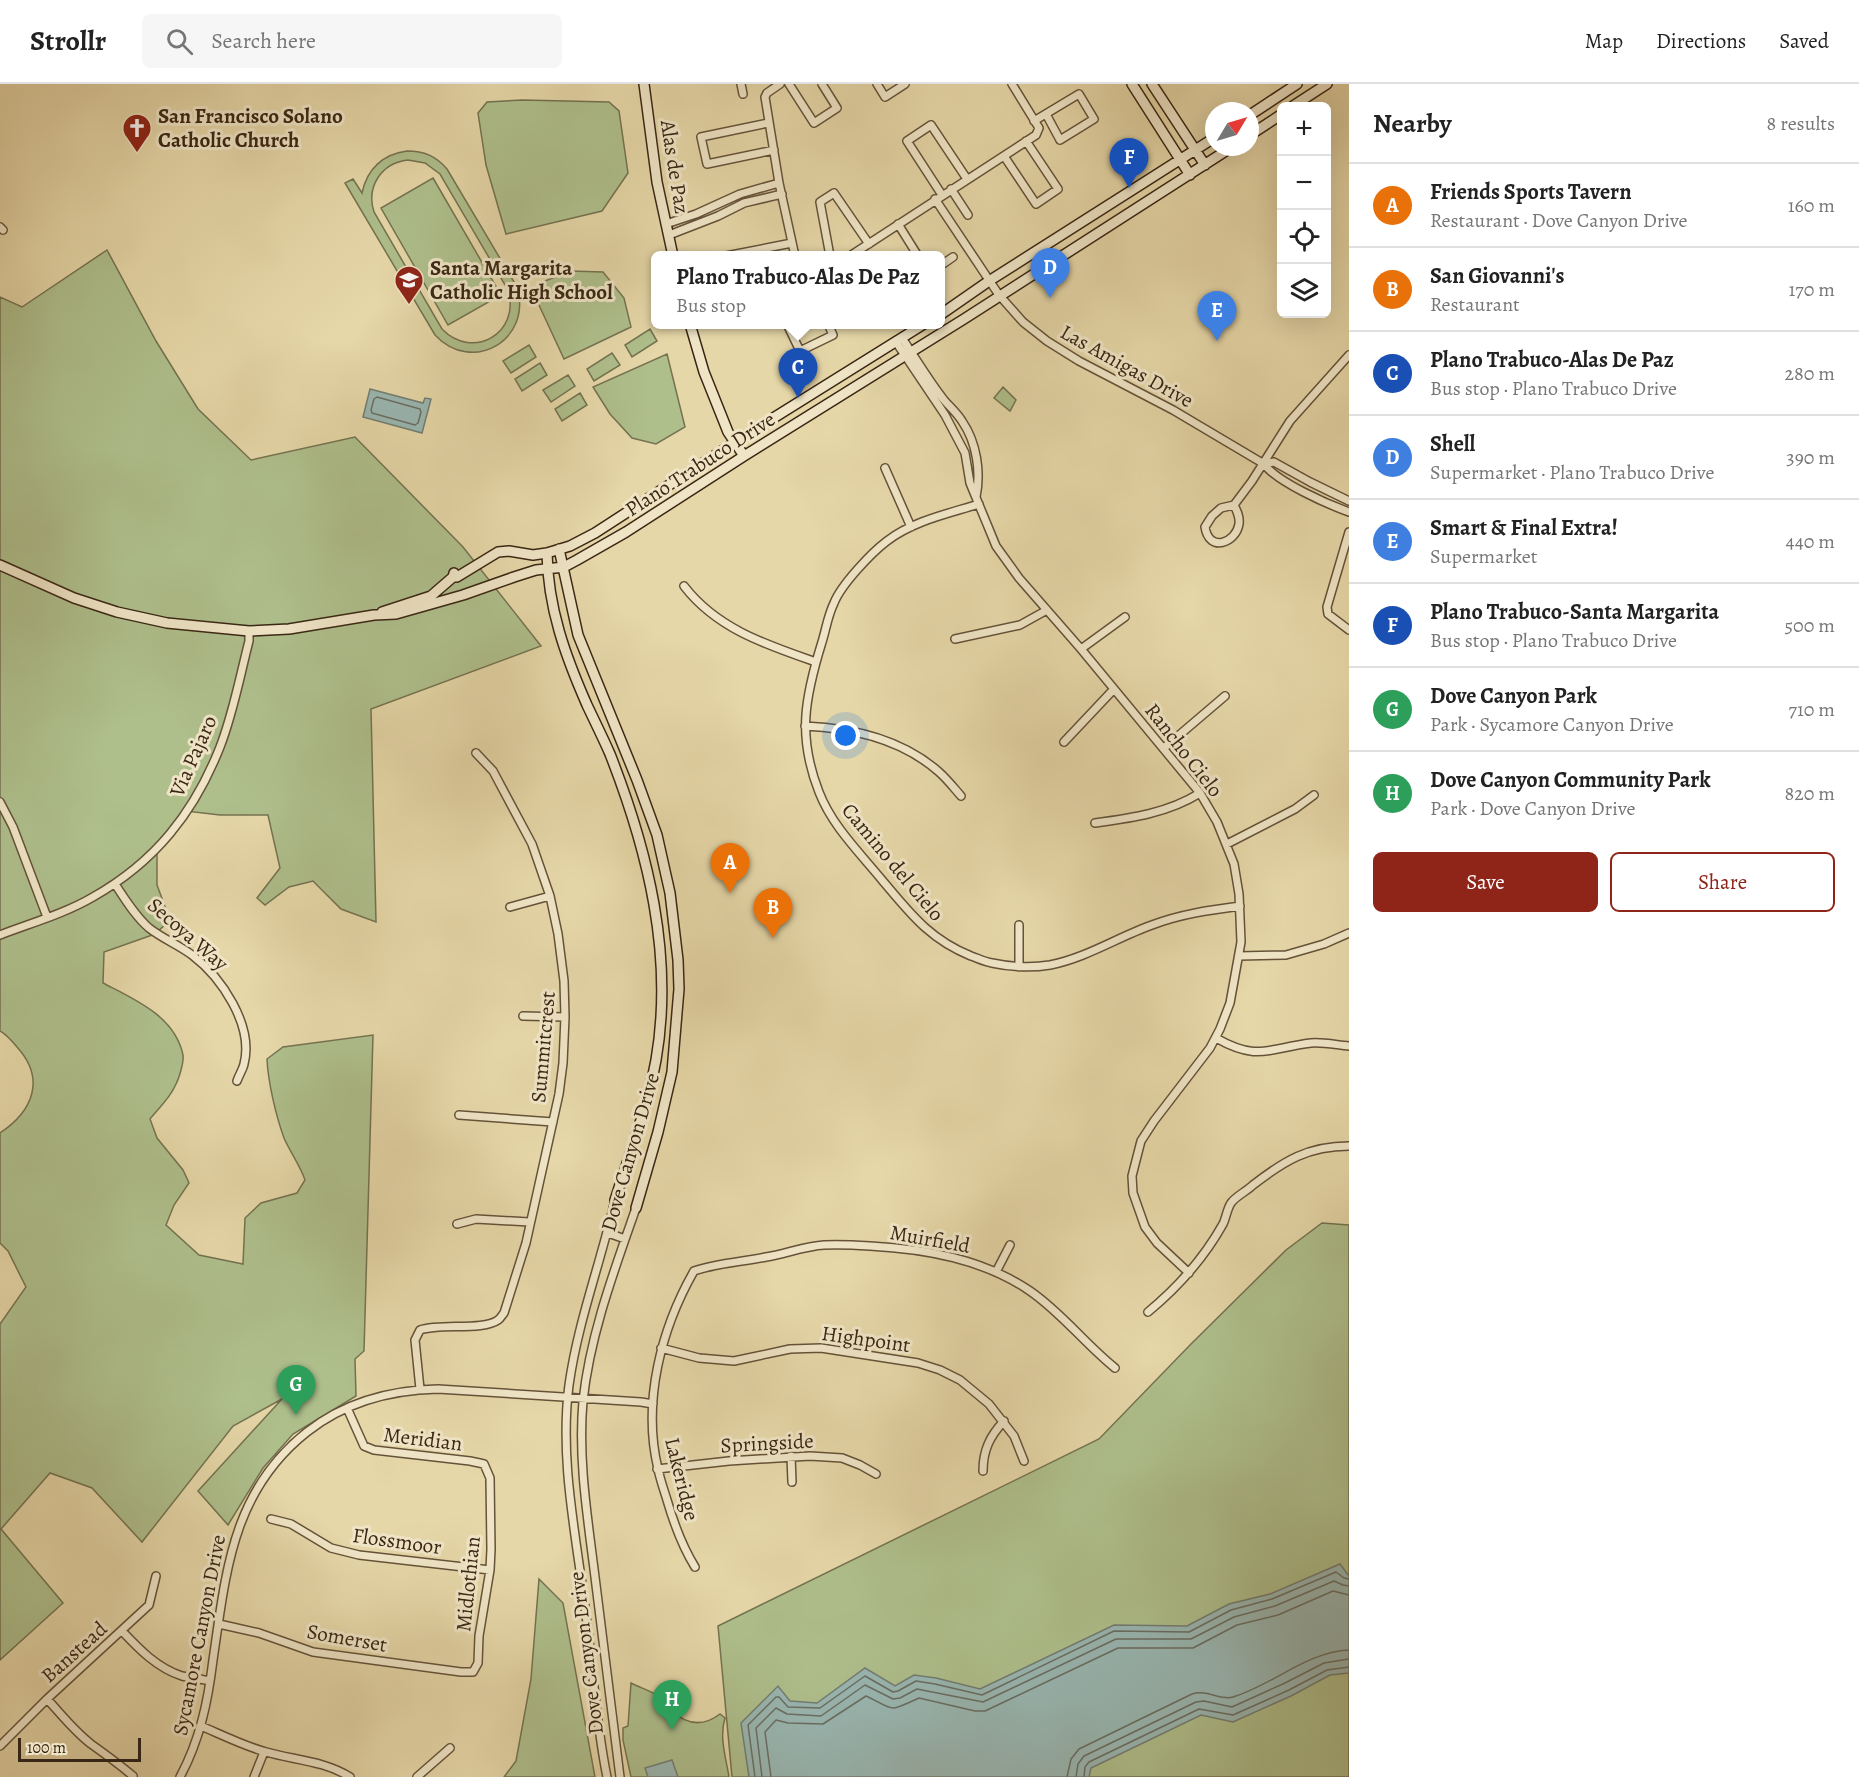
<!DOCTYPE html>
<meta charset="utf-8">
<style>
:root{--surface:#fff;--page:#f6f6f6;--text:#222;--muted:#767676;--line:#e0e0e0;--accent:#8f2418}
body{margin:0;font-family:Alegreya,serif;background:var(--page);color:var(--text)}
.controls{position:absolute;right:18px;top:18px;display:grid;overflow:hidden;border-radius:9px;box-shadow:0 6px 24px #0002}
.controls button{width:54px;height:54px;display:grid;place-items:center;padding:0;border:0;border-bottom:2px solid var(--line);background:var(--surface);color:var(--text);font:30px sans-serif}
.compass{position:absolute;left:1205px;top:18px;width:54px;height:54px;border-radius:50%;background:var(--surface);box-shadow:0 6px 24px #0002;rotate:52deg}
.scale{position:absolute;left:18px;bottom:15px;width:123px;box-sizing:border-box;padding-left:6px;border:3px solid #3a2614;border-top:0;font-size:16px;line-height:21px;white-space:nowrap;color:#3a2614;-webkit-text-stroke:4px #efe5c6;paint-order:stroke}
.you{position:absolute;left:846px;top:652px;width:21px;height:21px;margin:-15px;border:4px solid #fff;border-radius:50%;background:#1a73e8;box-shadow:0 0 0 9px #1a73e833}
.badge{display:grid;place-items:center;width:39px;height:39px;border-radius:50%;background:var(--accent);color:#fff;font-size:20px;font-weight:700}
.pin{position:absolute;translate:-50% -50px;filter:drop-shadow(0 2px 3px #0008)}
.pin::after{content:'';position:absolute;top:32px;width:21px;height:18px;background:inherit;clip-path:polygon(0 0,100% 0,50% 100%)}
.popup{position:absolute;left:651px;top:167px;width:294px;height:78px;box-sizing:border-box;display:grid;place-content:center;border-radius:9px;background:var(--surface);filter:drop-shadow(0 2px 4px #0005);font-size:20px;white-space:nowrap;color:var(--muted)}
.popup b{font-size:22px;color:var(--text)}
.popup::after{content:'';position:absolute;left:50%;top:100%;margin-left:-12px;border:12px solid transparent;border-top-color:var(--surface)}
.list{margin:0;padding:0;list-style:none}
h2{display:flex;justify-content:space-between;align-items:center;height:78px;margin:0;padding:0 24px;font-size:26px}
h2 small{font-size:20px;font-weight:400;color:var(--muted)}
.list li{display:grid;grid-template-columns:39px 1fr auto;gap:18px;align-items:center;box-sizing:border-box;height:84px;padding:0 24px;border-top:2px solid var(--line)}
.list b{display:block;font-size:22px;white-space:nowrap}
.list p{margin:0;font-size:20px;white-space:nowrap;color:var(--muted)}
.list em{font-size:20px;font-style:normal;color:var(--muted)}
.actions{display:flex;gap:12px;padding:18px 24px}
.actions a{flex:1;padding:14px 0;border:2px solid var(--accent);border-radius:9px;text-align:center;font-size:21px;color:var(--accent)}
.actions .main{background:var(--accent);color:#fff}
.icon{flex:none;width:33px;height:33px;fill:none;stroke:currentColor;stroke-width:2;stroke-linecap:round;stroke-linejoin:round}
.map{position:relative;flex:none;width:1349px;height:1693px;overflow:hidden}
header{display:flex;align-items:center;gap:36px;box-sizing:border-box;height:84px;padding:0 30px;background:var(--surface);border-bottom:2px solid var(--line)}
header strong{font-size:28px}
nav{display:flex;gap:33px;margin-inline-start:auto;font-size:21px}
.search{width:420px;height:54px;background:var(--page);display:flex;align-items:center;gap:15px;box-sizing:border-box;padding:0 21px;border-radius:9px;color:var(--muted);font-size:22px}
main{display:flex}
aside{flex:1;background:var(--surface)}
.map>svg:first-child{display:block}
</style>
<header>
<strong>Strollr</strong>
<div class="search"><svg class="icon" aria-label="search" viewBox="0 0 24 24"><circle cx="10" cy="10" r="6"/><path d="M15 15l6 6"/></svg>Search here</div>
<nav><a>Map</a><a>Directions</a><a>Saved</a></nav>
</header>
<main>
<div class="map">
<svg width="1349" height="1693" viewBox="0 0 1349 1693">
<rect width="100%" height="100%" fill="#e6d7a8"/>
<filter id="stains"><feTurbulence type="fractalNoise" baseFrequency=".00333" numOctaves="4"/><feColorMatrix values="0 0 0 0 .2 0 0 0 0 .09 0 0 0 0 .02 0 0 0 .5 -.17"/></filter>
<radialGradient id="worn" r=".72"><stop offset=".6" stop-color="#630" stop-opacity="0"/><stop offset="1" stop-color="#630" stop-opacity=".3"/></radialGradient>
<path fill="#aebf8c" stroke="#747250" stroke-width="1.5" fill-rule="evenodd" d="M522,16l87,2 10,9 9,62 -26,38 -96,23 -20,-69 -8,-52 9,-11z
M407,67c17,0 29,5 40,18l70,118c16,53 -45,88 -82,48l-90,-152 8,-4 9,14c5,-24 21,-39 45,-42zM408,76l17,3 15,11 68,116c13,43 -35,71 -66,39l-68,-117c-8,-25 7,-49 34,-52z
M433,94l68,117 -53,30 -67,-117z
M107,166l49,91 42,68 53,51 104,-23 108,110 78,99 -170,63 5,213 -35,-13 -28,-28 -24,6 -24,18 -8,-7 23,-30 -12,-53h-48l-34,-4 -29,41v33l13,35 -15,14 -51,18 -1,31c31,16 72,33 80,72 1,7 -4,24 -8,31 -5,12 -17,23 -25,33l7,19 26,32 6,13 -15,22 -8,20 33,30 44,9 2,-46 16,-15 36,-10 8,-13c-5,-15 -15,-28 -21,-42 -8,-22 -16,-56 -17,-79l16,-12 90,-12 -9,316 -9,8 1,37 -63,38 -30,34 -35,57 -30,-34 84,-92 -49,27 -91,116 -50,-54 -42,-15 -49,56 62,74 -63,57v-336l26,-37 -18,-36 -8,-8v-110c33,-22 46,-54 17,-86 -5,-6 -10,-12 -17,-16v-734l22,10z
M570,187l33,1 21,26 7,29 -67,32 -32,-69 13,-9z
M650,245l7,12 -25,16 -7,-12z
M529,261l7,12 -25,16 -8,-12z
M612,269l8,12 -26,16 -7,-12z
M667,270l18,73 -29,17 -24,-6 -22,-24 -17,-27z
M540,279l7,12 -25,16 -7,-12z
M568,291l7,11 -24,16 -8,-12z
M1003,303l13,13 -6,11 -16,-13z
M580,309l7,12 -25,16 -7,-12z
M1322,1139l27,2v552h-617l-14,-151 381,-187 92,-95 95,-94z
M539,1495l24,24 32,174h-91l12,-16 15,-82z
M631,1599c9,5 22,8 30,15 3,2 5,8 9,11 16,16 33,18 50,5l5,4c-6,19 1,40 4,59h-98l-8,-37v-12l5,-2z"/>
<path fill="#99b7b2" stroke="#737d73" stroke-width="1.5" d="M370,305l53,14 2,-5 6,1 -9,34 -59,-16z
M1340,1480l9,12v97l-19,2 -39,21 -58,26 -32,-7 -110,53 -2,9h-340l-8,-54 37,-37 12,15 27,2 48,-35 30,18 19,-11 22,3 44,11 134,-64 73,1 42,-22 41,-10z
M672,1676l6,17h-30l-3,-9z"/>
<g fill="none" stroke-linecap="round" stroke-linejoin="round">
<path stroke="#6a6e63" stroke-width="1.5" d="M377,313l43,12 1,3 -3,11 -3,2 -43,-12 -1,-3 3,-11z
M755,1693l-7,-52 28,-28h3l9,10 32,1 45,-32 28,16 5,-1 18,-10 19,3 47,11 132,-64 75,1 42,-22 41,-11 64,-27 8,6 5,1
M762,1693l-6,-49 20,-20 11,6 34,2 44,-31 28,14 7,-1 17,-9 66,13 133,-63h75l43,-22 41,-11 59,-25 9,4 6,1
M771,1693l-6,-45 11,-12 12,3 35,1 43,-28c30,14 21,17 53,2l56,13h10l133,-63h75l44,-23 41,-10 55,-24 16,4
M1067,1693l4,-18 8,-10 113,-55c15,-5 29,7 41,3 40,-12 73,-45 116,-47
M1076,1693l2,-13 6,-8 112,-54 8,-1 28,6 53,-24 39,-20 25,-4
M1084,1693l1,-10 4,-5 110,-53 34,6 56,-25 38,-20 22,-3"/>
<g stroke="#655239" stroke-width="10">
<path id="street" d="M741,0l2,10
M780,0l-13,9 -2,4 14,86 16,73
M789,0l25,39 23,-15 -15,-24
M877,0l8,13 20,-13
M1034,37l45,-27 15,25 -34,21 -14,-26
M768,39l-67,14 6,27 67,-14
M1004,72l32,48 22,-15 -32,-48
M951,105l17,26
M942,111l-35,-54 24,-16 36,54
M935,115l64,96 24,27 24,19 32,20 94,49 91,54c13,18 63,40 85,48
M666,140l30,-10 44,-20 39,-11
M898,140l20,32
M0,143l3,3
M669,151l49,-19 26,-13 38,-9
M726,172l66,-13
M830,172l-10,-54 14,-9 35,51
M850,172l186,-121 3,-7 -27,-44
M940,182l13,-9
M787,240l13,27 33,-16 -5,-11
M902,254c14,21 27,43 42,62 6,7 13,13 18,21 15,22 19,51 14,76
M896,258l49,73 20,38 5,30 26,63 23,32 62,71 119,144 17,29 17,42 5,30 2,48 -11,61 -10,26 -10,19 -56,73 -13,20 -9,35 1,17 12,34 12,16 32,30
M1264,380l10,-2 36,20 39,19
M885,384l26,59
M979,420c-32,10 -66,17 -92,37 -16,12 -46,44 -53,62 -6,12 -8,26 -12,39 -17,55 -25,94 -3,150 13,34 41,61 63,88 28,33 47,59 89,76 6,2 14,6 21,7 19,4 40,5 58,2 36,-7 68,-28 102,-40 29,-11 58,-15 88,-19
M1234,421c3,6 6,12 5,19 -3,19 -30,29 -34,3l7,-11 9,-8 13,-3 18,-24 38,-60 59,-66
M1349,448l-22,75 1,7 21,16
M684,502c33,43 83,59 132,76
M955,555l65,-14 27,-15
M1081,565l44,-32
M805,642c48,2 98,14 134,46 8,7 15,16 22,24
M1064,658l50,-53
M1164,664l61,-52
M0,718l13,25 34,90
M1095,739c37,-5 73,-10 105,-30
M1227,760l68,-35 19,-14
M115,800c10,15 20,32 34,44 14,11 30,17 43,27 29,22 62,70 52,109 -1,5 -5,11 -7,17
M510,823l40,-11
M0,851c31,-12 64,-21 93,-38 62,-35 101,-84 127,-150 13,-33 20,-71 29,-106v-10
M1239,872l47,-1 38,-11 25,-11
M1019,883v-42
M523,932l42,1
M1216,954c42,24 53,10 95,5 12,-1 26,2 38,3
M459,1031l94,7
M457,1140l19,-5 53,3
M608,1149l17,6
M996,1188l14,-27
M1148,1228c29,-24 56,-54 75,-88 3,-6 4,-15 8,-21 5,-7 16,-12 22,-18 31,-24 55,-39 96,-39
M661,1264l38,10 35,3 56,-12 31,-1 97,15 22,7 20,10 29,24 25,32 10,25
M420,1305l-5,-49 5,-10c21,-7 63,1 78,-10 3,-2 4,-5 6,-7l22,-70 33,-149 4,-31 2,-46 -1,-36 -6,-47 -8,-38 -18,-52 -39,-73 -17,-18
M791,1372l1,26
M657,1385l72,-8 81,-5 32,2 18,7 16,9
M983,1387c0,-21 7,-35 21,-50
M271,1435l20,5 40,24 28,7 131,15
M695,1483c-13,-21 -21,-43 -28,-67 -3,-10 -7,-21 -9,-31 -16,-67 3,-140 36,-198 23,-8 48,-9 72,-14 19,-3 39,-11 58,-12 15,-1 31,0 46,1 56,3 113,13 160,45 32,22 55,53 85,77
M219,1540l40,9 54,19 148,20h12l5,-9 1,-27 11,-66 1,-21 -1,-71 -6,-14 -14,-3 -96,-11 -10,-4 -17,-38
M122,1547c17,18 35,37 60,45 9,2 19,3 28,5
M47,1615c14,15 27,32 44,45 14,10 28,20 42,32
M201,1642c21,9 43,20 65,26 28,8 59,9 84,25
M0,1662l47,-47 102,-94 7,-29
M180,1693c20,-37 28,-76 33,-117 13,-88 19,-169 94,-228 38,-30 83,-42 131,-43l203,13 12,2
M254,1693l10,-25
M417,1693l33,-29
M607,1693c-11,-53 -14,-108 -21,-162 -9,-76 -27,-154 -17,-230 9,-64 32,-123 46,-185
M620,1693c-9,-69 -17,-139 -26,-208 -7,-55 -16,-112 -11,-168 7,-66 31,-130 53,-193"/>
</g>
<g stroke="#3a2614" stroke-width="12">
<path id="secondary" d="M644,0l13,98 16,74
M1132,0l58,91
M1152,0l53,81
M1293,22l34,-22
M1250,31l47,-31
M1250,51l32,-21
M940,231l49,-34 225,-143
M690,240l14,48 24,60 16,24
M559,465l19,86 59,145 20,55 13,58 8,67 1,29 -7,83 -14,60 -22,76
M547,469c1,55 18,102 40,152 8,17 16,33 23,49 38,97 64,202 46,306 -9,48 -26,93 -41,140
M0,481l74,33 43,14 50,11 82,8 40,-2 85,-14 22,-1 67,-19 51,-18 22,-7 28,-3 13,-7 49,-28 118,-76 220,-137 268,-172
M453,493h4l41,-25 11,-1 24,4 14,-2 23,-7 25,-13 156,-101 173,-108
M382,528l49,-16 22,-19 1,-4"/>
</g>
<use href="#street" stroke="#efe5c6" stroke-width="7"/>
<use href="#secondary" stroke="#efe5c6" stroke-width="9"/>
</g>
<defs>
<g id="church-pin" transform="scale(1.5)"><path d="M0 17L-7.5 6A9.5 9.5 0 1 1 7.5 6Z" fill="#8f2418" stroke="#efe5c6"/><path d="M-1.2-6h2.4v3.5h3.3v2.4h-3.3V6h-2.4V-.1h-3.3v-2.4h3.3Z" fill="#fff"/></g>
<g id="school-pin" transform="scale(1.5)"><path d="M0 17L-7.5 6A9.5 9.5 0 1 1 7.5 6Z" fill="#8f2418" stroke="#efe5c6"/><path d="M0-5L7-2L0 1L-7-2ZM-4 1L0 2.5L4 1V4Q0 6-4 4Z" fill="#fff"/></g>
</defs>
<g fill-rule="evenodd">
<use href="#church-pin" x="137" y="44"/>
<use href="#school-pin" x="409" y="196"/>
</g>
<g text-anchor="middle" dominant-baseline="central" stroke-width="6" stroke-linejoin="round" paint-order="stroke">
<g font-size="21" font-weight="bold" fill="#3a2614" stroke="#efe5c6" text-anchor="start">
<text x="158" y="32">San Francisco Solano<tspan x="158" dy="24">Catholic Church</tspan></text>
<text x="430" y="184">Santa Margarita<tspan x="430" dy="24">Catholic High School</tspan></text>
</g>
<g font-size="21" fill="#3a2614" stroke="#efe5c6">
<text transform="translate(675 83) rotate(81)">Alas de Paz</text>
<text transform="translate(1127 282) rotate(29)">Las Amigas Drive</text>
<text transform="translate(700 380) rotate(-33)">Plano Trabuco Drive</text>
<text transform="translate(1184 666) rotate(52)">Rancho Cielo</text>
<text transform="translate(193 672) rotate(-66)">Via Pajaro</text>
<text transform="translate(893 778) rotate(50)">Camino del Cielo</text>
<text transform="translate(188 850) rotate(41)">Secoya Way</text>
<text transform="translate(543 963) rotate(-85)">Summitcrest</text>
<text transform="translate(630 1068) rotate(-74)">Dove Canyon Drive</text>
<text transform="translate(930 1155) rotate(10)">Muirfield</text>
<text transform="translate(866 1255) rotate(8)">Highpoint</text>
<text transform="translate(423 1355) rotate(7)">Meridian</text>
<text transform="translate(767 1359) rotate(-3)">Springside</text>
<text transform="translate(682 1395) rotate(76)">Lakeridge</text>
<text transform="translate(397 1457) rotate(8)">Flossmoor</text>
<text transform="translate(468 1500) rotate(-84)">Midlothian</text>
<text transform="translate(199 1551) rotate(-79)">Sycamore Canyon Drive</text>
<text transform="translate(347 1554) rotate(10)">Somerset</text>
<text transform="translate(74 1568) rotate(-42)">Banstead</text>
<text transform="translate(586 1569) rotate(-97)">Dove Canyon Drive</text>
</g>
</g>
<rect width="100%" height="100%" filter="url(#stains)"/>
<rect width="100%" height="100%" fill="url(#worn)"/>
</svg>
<div class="controls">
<button>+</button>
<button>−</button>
<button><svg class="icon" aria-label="locate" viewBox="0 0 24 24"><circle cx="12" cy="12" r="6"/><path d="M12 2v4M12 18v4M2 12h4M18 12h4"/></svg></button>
<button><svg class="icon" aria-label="layers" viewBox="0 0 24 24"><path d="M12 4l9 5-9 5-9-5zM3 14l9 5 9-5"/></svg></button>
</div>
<svg class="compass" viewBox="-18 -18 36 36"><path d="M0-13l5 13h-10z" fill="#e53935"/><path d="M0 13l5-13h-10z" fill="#767676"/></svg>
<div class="scale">100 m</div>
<div class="you"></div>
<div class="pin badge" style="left:730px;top:809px;background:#e8710a">A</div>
<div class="pin badge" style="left:773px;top:854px;background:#e8710a">B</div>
<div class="pin badge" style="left:798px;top:314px;background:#1a4fb4">C</div>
<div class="popup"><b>Plano Trabuco-Alas De Paz</b>Bus stop</div>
<div class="pin badge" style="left:1050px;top:214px;background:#3f7fe0">D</div>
<div class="pin badge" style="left:1217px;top:257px;background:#3f7fe0">E</div>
<div class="pin badge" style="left:1129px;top:104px;background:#1a4fb4">F</div>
<div class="pin badge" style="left:296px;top:1331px;background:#2e9e5b">G</div>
<div class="pin badge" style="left:672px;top:1646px;background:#2e9e5b">H</div>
</div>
<aside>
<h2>Nearby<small>8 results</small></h2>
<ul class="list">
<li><span class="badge" style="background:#e8710a">A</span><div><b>Friends Sports Tavern</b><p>Restaurant · Dove Canyon Drive</p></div><em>160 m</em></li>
<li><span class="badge" style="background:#e8710a">B</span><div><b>San Giovanni's</b><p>Restaurant</p></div><em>170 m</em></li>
<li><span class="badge" style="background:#1a4fb4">C</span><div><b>Plano Trabuco-Alas De Paz</b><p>Bus stop · Plano Trabuco Drive</p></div><em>280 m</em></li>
<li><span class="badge" style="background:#3f7fe0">D</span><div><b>Shell</b><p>Supermarket · Plano Trabuco Drive</p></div><em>390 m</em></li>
<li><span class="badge" style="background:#3f7fe0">E</span><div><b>Smart &amp; Final Extra!</b><p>Supermarket</p></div><em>440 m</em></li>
<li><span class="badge" style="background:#1a4fb4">F</span><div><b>Plano Trabuco-Santa Margarita</b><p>Bus stop · Plano Trabuco Drive</p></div><em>500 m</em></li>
<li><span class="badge" style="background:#2e9e5b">G</span><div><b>Dove Canyon Park</b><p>Park · Sycamore Canyon Drive</p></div><em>710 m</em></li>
<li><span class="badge" style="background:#2e9e5b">H</span><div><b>Dove Canyon Community Park</b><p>Park · Dove Canyon Drive</p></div><em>820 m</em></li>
</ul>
<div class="actions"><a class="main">Save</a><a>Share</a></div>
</aside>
</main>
